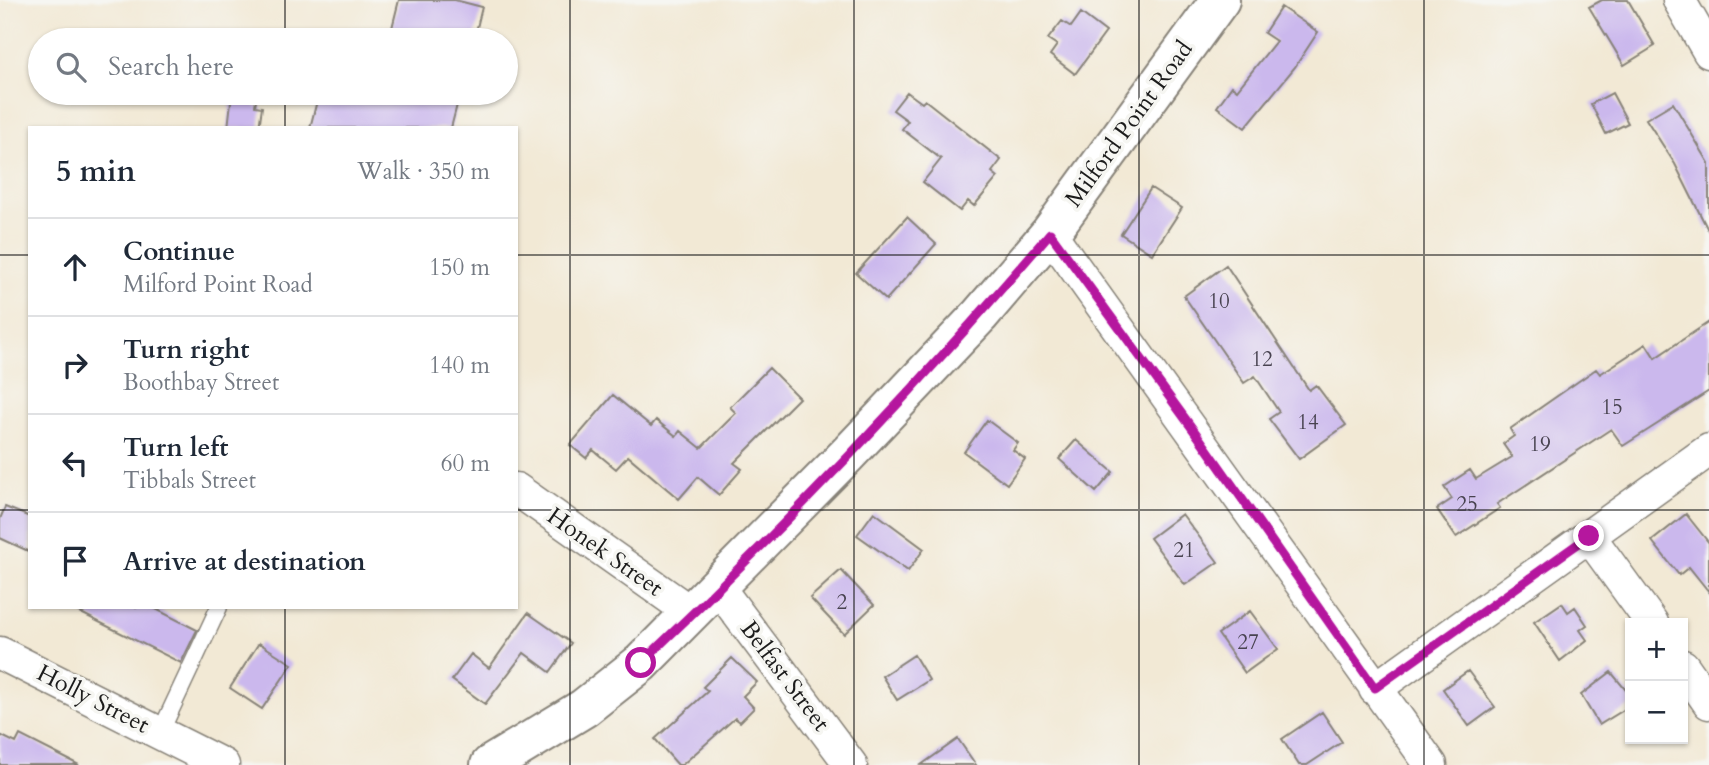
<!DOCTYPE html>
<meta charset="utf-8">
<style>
:root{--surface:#fff;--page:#f6f6f7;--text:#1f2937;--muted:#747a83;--line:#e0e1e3}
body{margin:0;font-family:Cardo,serif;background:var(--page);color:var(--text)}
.controls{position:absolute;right:21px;bottom:21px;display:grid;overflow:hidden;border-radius:0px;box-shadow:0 2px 5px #0004}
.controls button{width:63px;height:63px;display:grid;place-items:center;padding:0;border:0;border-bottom:2px solid var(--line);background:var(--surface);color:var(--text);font:35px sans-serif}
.stop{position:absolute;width:21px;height:21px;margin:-16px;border:5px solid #b5179e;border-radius:50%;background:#fff}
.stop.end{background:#b5179e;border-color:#fff;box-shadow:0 2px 7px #0008}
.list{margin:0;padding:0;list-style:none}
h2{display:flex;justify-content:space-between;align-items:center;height:91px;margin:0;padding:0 28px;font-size:30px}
h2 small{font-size:23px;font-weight:400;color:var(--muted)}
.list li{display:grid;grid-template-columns:46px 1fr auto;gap:21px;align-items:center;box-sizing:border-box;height:98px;padding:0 28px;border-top:2px solid var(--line)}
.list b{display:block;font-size:26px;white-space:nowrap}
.list p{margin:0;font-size:23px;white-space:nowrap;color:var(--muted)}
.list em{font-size:23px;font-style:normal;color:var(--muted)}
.icon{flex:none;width:38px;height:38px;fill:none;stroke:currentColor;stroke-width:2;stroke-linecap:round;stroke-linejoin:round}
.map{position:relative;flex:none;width:1709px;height:765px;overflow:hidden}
.search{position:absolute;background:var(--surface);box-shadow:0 2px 5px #0004;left:28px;top:28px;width:490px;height:77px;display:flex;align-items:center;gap:18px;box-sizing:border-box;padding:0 24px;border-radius:38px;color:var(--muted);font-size:26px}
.panel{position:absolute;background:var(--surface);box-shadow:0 2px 5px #0004;left:28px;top:126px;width:490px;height:483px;border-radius:0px}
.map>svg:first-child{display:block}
</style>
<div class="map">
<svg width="1709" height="765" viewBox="0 0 1709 765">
<rect width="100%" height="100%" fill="#f6f6f2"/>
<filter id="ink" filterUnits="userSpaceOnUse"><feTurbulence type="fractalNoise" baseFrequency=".0143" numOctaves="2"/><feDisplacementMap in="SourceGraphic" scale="14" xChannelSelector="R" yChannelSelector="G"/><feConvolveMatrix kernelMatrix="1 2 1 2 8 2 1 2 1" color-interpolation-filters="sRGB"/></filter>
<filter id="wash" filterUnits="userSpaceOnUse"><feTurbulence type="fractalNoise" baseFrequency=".00686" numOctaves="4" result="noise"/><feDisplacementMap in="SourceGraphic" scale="28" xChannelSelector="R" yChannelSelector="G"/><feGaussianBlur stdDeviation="1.57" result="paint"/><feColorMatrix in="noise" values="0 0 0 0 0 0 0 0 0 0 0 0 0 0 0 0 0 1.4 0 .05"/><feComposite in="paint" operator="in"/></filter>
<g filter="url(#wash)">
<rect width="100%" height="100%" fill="#f2e9d5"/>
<g id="blocks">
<path fill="#cbb8ed" d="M399,0h56l27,7 -8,33h-85z
M1602,0h26l27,46 -31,19 -35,-58z
M1281,7l37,25 -23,35 -50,61 -28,-21 15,-21 5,4 39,-49 -12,-8z
M1081,13l25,19 -31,42 -25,-19 7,-10 -9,-6 14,-18 9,6z
M907,92l15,11 3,-3 76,60 -9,12 6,5 -24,29 -6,-5 -8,10 -37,-29 18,-23 -39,-30 6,-8 -15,-11z
M232,93h25l-2,13 7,1 -3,21h-31z
M319,93h141l-9,35h-141z
M1612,93l16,30 -22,11 -15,-30z
M1673,103l36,60v69l-34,-68 -29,-45z
M1151,188l31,20 -30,46 -31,-20z
M907,217l29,27 -50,56 -30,-27z
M1226,265l83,125 7,-5 30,40 -47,34 -30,-40 10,-7 -24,-36 -11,7 -60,-87z
M1709,322v69l-86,55 -12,-17 -114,75 3,4 -44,29 -19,-28 15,-10 -8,-12 26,-17 6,9 36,-22 -9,-13 11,-8 -4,-7 86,-60 4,5 46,-30 9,14z
M769,368l30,30 -65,65 8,6 -23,26 -21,-18 -19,22 -51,-43 -12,13 -23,-19 -7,8 -16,-13 43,-50 38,31 5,-6 20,16 4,-5 21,17 35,-35 -6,-6z
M987,420l31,23 -5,7 12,9 -18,25 -43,-32z
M1076,440l37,32 -17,20 -37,-33z
M5,507l25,10v35l-30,-14v-19z
M874,512l50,37 -16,22 -51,-36z
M1182,514l36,48 -33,23 -35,-47z
M1686,514l23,29v49l-20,-25 -10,8 -27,-34z
M841,570l33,35 -30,29 -34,-36z
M1562,603l6,9 7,-5 12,18 -7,5 7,10 -27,21 -26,-39z
M69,607h83l45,23 -16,33z
M1250,611l28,38 -33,24 -27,-39z
M528,613l43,30 -21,29 -26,-19 -39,51 -33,-24 19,-26 18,14z
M259,643l33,21 -30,45 -32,-21z
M914,655l15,25 -32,20 -15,-24z
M732,658l25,24 -14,14 11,12 -14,14 -5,-4 -53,47h-4l-23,-26 53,-48 -5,-4z
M1468,671l27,36 -26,19 -26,-37z
M1611,672l19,23v11l-31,19 -18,-30z
M1322,712l20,30 -35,23h-8l-17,-26z
M0,735l16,8 4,-8 59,30h-79z
M958,739l18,26h-55z"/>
</g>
</g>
<g filter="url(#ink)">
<use href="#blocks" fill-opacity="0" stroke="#878278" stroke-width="2"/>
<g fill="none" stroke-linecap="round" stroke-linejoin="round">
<g stroke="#878278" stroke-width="19">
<path id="lane" d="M160,733l59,-126"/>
</g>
<g stroke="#878278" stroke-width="35">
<path id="street" d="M1679,0l30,52
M1050,233l381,532
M516,489l177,125
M1589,536l63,87
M718,587l133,178
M0,653l223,112
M1683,666l26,37
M1375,689l334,-239"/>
</g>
<g stroke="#878278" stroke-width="42">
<path id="secondary" d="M490,765l94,-57 57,-45 206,-208 133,-140 70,-82 170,-233"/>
</g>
<use href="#lane" stroke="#fff" stroke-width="16"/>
<use href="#street" stroke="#fff" stroke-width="32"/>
<use href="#secondary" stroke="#fff" stroke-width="38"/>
</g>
</g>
<g fill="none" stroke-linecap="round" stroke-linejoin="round" filter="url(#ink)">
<path stroke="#b5179e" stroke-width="9" d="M641,663c143,-135 281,-280 409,-430l150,206 175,249 214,-152"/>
</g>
<path fill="none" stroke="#1c1c1c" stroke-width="2" stroke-opacity="0.55" d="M285,0v40M570,0v765M854,0v765M1139,0v765M1424,0v765M285,93v35M0,255h30M516,255h1193M0,510h30M516,510h1193M285,607v158"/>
<g text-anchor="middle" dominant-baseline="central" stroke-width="7" stroke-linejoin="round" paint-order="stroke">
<g font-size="21" fill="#484350">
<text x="1219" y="301">10</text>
<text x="1262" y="359">12</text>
<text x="1612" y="407">15</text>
<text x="1308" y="422">14</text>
<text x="1540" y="444">19</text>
<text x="1467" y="504">25</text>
<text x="1184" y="550">21</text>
<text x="842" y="602">2</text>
<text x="1248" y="642">27</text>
</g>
<g font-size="24" fill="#1c1c1c" stroke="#f6f6f2">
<text transform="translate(1129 124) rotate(-54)">Milford Point Road</text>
<text transform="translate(605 552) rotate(35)">Honek Street</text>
<text transform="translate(785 676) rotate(53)">Belfast Street</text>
<text transform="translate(93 699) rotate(27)">Holly Street</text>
</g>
</g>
</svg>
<div class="controls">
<button>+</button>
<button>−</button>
</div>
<div class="stop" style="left:641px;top:663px"></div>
<div class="stop end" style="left:1589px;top:536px"></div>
<div class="search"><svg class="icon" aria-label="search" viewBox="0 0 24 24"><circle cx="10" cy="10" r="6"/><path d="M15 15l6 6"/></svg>Search here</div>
<section class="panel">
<h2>5 min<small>Walk · 350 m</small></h2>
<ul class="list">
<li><svg class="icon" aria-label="ahead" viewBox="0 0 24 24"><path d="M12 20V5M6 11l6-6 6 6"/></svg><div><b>Continue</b><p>Milford Point Road</p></div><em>150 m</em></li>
<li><svg class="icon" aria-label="right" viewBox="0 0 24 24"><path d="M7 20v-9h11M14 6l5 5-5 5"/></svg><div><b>Turn right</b><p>Boothbay Street</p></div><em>140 m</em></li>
<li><svg class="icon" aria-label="left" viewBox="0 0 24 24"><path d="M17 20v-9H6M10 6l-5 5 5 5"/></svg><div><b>Turn left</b><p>Tibbals Street</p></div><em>60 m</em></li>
<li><svg class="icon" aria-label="arrive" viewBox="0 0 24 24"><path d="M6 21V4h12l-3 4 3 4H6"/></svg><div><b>Arrive at destination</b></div></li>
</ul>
</section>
</div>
